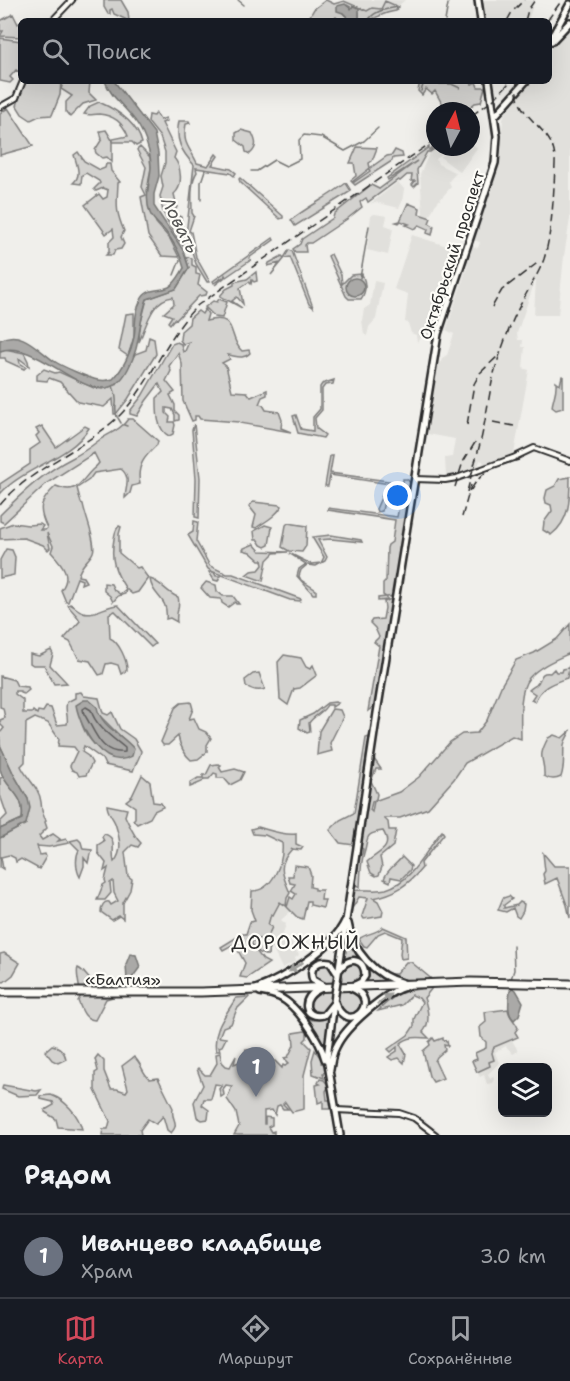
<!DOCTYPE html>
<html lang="ru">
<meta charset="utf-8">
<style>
:root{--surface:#171b24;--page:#20242c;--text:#f1f3f6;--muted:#9ea1a6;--line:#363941;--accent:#d1495b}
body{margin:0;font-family:"Shantell Sans",sans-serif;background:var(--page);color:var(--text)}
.controls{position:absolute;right:18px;bottom:18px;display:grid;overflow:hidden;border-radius:9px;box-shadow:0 6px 24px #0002}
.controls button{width:54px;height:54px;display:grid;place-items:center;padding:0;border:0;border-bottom:2px solid var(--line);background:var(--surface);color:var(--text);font:30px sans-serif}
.compass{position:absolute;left:426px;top:102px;width:54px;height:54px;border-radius:50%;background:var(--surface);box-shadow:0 6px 24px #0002;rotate:7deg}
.you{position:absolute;left:398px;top:496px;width:21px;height:21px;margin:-15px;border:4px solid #fff;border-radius:50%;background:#1a73e8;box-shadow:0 0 0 9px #1a73e833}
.badge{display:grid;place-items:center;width:39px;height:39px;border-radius:50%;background:var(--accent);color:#fff;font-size:20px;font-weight:700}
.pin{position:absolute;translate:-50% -50px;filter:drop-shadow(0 2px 3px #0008)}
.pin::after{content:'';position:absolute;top:32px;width:21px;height:18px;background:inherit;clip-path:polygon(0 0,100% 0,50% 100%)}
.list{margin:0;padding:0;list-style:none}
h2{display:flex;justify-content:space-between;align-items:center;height:78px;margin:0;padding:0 24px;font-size:26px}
h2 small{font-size:20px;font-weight:400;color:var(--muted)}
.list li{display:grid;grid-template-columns:39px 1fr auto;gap:18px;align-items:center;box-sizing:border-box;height:84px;padding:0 24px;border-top:2px solid var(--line)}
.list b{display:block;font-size:22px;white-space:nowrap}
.list p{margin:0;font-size:20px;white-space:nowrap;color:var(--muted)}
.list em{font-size:20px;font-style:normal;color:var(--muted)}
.icon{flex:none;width:33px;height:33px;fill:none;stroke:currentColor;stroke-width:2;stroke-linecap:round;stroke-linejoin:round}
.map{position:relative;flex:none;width:570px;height:1135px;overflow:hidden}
.search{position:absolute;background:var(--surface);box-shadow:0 6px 24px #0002;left:18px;right:18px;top:18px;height:66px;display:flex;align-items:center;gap:15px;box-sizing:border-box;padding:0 21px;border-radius:9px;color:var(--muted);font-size:22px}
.sheet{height:162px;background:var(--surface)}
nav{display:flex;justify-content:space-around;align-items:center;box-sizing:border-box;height:84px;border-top:2px solid var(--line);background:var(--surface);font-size:16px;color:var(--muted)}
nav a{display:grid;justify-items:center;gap:3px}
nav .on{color:var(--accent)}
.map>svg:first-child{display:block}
</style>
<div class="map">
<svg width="570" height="1135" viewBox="0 0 570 1135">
<rect width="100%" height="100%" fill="#f0efeb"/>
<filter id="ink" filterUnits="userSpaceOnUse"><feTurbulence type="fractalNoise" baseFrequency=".0167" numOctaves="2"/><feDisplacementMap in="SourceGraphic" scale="12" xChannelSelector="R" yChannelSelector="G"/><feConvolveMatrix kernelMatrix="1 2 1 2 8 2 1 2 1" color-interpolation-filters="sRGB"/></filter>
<g filter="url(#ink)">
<path fill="#e1e0dc" d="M344,0h61l-7,6 -13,-5 -4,8 -9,-1 -5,3z
M480,0h52l2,2 -6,19h-45z
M570,27v192l-6,37 -6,59h-24l2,-37 -19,55 1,7h5l-1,7h3l-2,21 6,2 -15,84 -2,3 -28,9 -1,-5 -3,-1 -3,9 -31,8 -1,-19 7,-1 3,-18 -27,-5 -1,-4 11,-66 3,-2 1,-4 5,-3 7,-21 -8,-4 22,-66 -3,-2 2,-8 4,-8 7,2 2,-6 -7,-2 24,-67 6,-54 2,-7 23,-31h21v-31l9,-12z
M471,142l6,6 -17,24 -20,-15 15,-10h16z
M437,147h16l-17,12 2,5 18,9 -7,8 2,6 -16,18 -6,12 -6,-2 -3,-41 9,-20 2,1 -2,-2z
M398,182l6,7 -2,13 -3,6 -24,-6 -5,2z
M375,214l12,2 -2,9 8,3 -5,27 -21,-5 4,-35z
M412,235l48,15 -30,86 -5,2h-5l-3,4 -1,-7 -5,-2 -3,-10 -3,-1 3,-28 -14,-5z
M374,281l9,2 -7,36 -7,8 -2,9 -3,-2 -2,-14 2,-11 6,-4z
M280,902l11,9 -10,9 5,4 -4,13 7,3 10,15 -4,3 1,3 -14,7 -10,-20 1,-4 -5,-2 -1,-4 5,-11 -4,-2 1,-7 2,-4 2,1z
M512,1040l6,11 -5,3 -7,-8 -11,6 4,11 -11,11 2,5 3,-2 1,2 -2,4 -5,1 -3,-9 -4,2 -3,-5 13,-6 -1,-4 4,-6 1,-9z"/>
<path fill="#d3d2cf" stroke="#7f7e7d" stroke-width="1.5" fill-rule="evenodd" d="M104,0h17l7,12 1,9 -15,-7 -2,-5 -2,1v4h-2l-4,-7z
M326,0l8,4 10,-3 23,10 5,-3 9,1 4,-8 14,6 -3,4c-17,2 -19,10 -37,10v-9l-12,-7 -4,8 8,8h-31l-10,-5 4,-7z
M13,14l5,10 3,-2v15l-21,-1 3,-5h-3v-10z
M0,38l21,3v32l-5,-3 -6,7 3,3 -3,3 -10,-2z
M24,81h37l-1,14 -8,20 -13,1 -8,4 -9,-6 -5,-8z
M64,81h26l-1,12 7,7 -13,4 -13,13 -4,-5v-10l6,-6 -11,-7z
M420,81h49l3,3 4,-2 2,5h7l-4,15 -6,1 -10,8h-19l-11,-20 -3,3 -6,-5 -4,6 -4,-4z
M99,102c18,8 38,21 43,41l-6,3 -4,-4h-19v-3l15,-3c-5,-13 -15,-21 -29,-22 -6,0 -9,2 -15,0l6,-8z
M8,108l25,38 -33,9v-42z
M156,113l4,7 6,-2 1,3 -5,2 14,29 -2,6c7,8 10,28 0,36l3,13 -4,8 5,5 1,-4 2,1 2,17 3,1 8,-70c-13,-14 -19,-25 -15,-44h10l1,2 -4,1c-4,20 3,22 11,39l11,3 8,-12 2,2 -6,9 19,4 5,4 -2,3 -4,-3 -34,-5 1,4c-7,10 -5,29 -5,41l2,3 -5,15 2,1 5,25 14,25h-3l-11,-18 -7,-21 -6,3 -9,-12 -11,-22 -3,-16 3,-9 -2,-11 4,-13v-11l-5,-15 -12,-15 1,-7 5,1z
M106,130l6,10v22l-5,-5 -5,1 -6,-5 -1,-3 7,-11 -2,-8z
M241,130l11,3c4,8 6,14 -2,21l-4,-2 -1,-5 -9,-7v-7z
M435,144l2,3 -7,5h-3l-10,18 1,13 -4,4 -2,-2 3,-4h-4l1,-6h-5l-7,6 -2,-1 -30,22 -2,-4 -6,4 2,5 -15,12 -36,24h-4l-2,2 1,7h-11l-2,-3 7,-5 2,-5 31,-21 1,-4 37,-29 8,4 38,-28 -29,19 -1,-2 42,-31v3h2z
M140,147l10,10 1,11 -4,23 9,32 14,16 9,18 -17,-1 -14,-20 -7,-39 5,-2 -4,-8 4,-20 -9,-17z
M357,147l20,1 -5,13 -3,2 1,5 17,-12 5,-1 3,-5 7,3 1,4 -10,1 -1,3 -37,24 -2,-2 17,-12 -1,-2 -17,13 -1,-2 5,-4 -2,-13h-4z
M78,152l6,9 16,9 5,-2 1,-4h4l1,7 9,11 -2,1c-1,23 -3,26 6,48l-3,6 3,7 -3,5 -6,1 -2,5h-7l3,-3v-10l5,-5 -1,-8 -7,5 -21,-29 14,-11 4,5 4,-2 1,-7 -5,-2 -7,3 -2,-2 6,-6 -1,-2 -13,-8 -4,2 -1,9 -8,-1c9,-7 4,-18 1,-28z
M240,178l43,38v2l-3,1 -40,-37 -1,-3z
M346,183l5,8 -56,35 -4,-6c19,-15 36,-22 55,-37z
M408,203l12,5 -1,6 12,4 -2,5 5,3 -2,9 -5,-2 1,-4 -9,-4 -4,4 -9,-4 3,-1 -8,-3 -2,2 -3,-1 4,-1z
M273,238l1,2 -25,18 2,2 -25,17 -1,-2 -1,3 -9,7 8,-8 -9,6 -1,-2z
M289,250l3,1 21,56 -4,-3 -19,-47 -5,1 -14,17 9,-12 -12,3 1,-3 13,-7 2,2z
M331,254l10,21 1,9 9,-9 11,-1c4,9 5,17 -1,25h-12l-3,-3 -18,-40z
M189,257l3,2v6l4,2v7l4,1 -2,10 9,7 -1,3 -7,1 -23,24 -2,-1 -4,5 -2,-2 4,-6 -8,-3 10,-9 -1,-7c-21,2 -26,27 -34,45l1,-16 7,-27 29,-10 13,-21 -3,-10z
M256,272l1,9 -3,1 -2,-2 -1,4 -2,-2 -9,6 3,16 -6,-7 -5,4 10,7 -22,-12 6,-7 8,-4v-3l13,-3z
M219,299l8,3 -5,16 -7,-1 -10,-10 8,-6 4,1z
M205,309l3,5 -2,7c33,-9 21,17 36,30l7,-1 1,3c-7,7 -14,3 -22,2l2,4 -8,4 4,3 6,25 15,1 4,5 16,-7v5l-5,2 -3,7 4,1 3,5 13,2 3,8 -1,8 10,4 -51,-9 -1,-1 -39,-3 -2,-3h-3v4l-3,1 -9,-20 -1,-37 -4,-11 -9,13 2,5 -5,10 9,11 -5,3 5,10v6l4,4v5l-4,1v-6l-3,-6 -6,-1v5l4,4 -1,5h5l1,3 -2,9 -4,2c-13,-7 -12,-25 -12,-38l6,-6 -4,-8 -13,17 -9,15 -7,-2v-3l12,-15 30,-52 5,-2 4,2 2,8 2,-1 4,-9 -6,2 -3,-4 1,-9 8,-7 1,-6 8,-7 4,3z
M134,313v24l-6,19 -9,-6 7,-36z
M149,337l5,2 2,15 -28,45 -12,15h-2l-1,-15 -9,8 -26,-5 -18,-20 -11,-4 -2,3 -10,-1v-5l7,-6 11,4 4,-1 35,16 9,1 13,-4 19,-31 11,-4z
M5,349l19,4 4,8 1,5 -9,-7h-1l1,4 6,4 -2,2 -18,-8 -1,-3h-5v-7z
M562,376h1v32l-7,2 -4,-3c1,-9 5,-15 4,-25l4,3z
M334,380l-1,4 -8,1 -3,4v21l-7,8 1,10 9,7 -2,3 -25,-5 -5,-17 3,-1 5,14 12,2v-14l7,-8v-22l2,-3z
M128,419h5l25,22 -1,4c-12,11 -21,21 -17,39l-8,2 -2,7 -5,5c0,-10 7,-20 -4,-29l-27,4 -5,7 -12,8 4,15 2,1c2,12 14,40 10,48 -3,8 -12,11 -15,24l5,1 3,5 -5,2 1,-4 -5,-2 -9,24h-2l-5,-12c12,-15 0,-27 -10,-38l2,-6 -6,-13 3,15 -2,2 -5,-5 -19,-7 -24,1v-11l13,-5 15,2 12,-1 3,2 -3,4h5l2,-2c-10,-20 -7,-27 9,-42 21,9 24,-4 36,-16 2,-2 5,-4 7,-7l-5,-10 -47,30 -43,40 -4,-2v-6c21,-21 44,-43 72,-57 10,-5 17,-10 26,-17 10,-8 22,-10 30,-22z
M194,424l6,54 -1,40 -4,-1 1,-38 -4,-49z
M42,426l14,21 29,-21 4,2c-19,31 -65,39 -89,66v-10l30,-20v-14l10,-7 -4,-7 3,-3 -3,-4z
M330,456h3l-3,17 73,10v-4h4l4,5 -17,112 -7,1v3l-9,1v-3l8,-1 -3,-2v-11l3,-3 1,-33 1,-3 4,-3 3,-22 -67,-10v-2l69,9 6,-31 -12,-2v2l-5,5 -4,20 -5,1 -1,-3 8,-18 6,-7 -60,-9 -2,11h-3z
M570,477c0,22 0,44 -19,58l-8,-5 1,-8 8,-11 -1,-6 -5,-2 -1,-5 2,-8 8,-4 4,-7z
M253,502l27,3 2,1c-7,11 -16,15 -26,22l-3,-1 3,-12 -7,-9z
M194,521l4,1 -2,19 14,25 17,8h6l68,25 -1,2 -10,-1 -76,-28 2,4h4l-2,5 -4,-1 -5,-8h4l-5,-3 -20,-34 5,-3z
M288,523l19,3 -1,20 -4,6 -13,-1 -7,-4 4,-22z
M265,525l7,2 -3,18 -4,2 -4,-2 -3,-5h-3l-1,-9z
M119,526l2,1 -2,7v19l18,15 3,-1 8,11 -10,14 -6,2 -6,-5 -1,5 -7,2 -5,6 -3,-6 -6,-5v-8l7,1 3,6 6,4 6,-5c-11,-17 -16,-29 -12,-50 1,-6 1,-9 5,-13z
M331,535l30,5 1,2 -31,-3 -13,1 9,17 -2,4 -9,5 -9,-1 -6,5 -2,6 2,4 15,10v4h-3l-16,-18 2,-7 7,-5 -17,-11 22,11 10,-1 3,-6 -12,-20z
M254,544l6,7 28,1 -14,1 -7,7 -4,21 -17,-6 5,-4 8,-1 4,-5 -1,-5h-3l-9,-8 -7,-2 1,-2z
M6,549l6,1 3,7 -1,18 -14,3v-18z
M150,579c10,2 18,15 28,18 3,8 -3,17 -1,25l-7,-4 -4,1c3,-22 -14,-22 -16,-40z
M206,582l10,3 1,6 6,5h10l6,8h-3l-1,-2 -7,5 -6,-4 -1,-4 -11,-1 -9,-10z
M391,599l2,3 -17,106 -2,-2 -6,5 11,-65 -5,-4 5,-5 -4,-9 -5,-5 2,-3 11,-1 2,-11 -1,-6z
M70,604c4,2 9,7 13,8 11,4 24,-7 35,-7l37,39 -4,3 -36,-36 -6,3 1,24c9,4 17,22 17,32l-6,4 -3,-9 -7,-2 -5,1 -3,10 -4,1 -9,-14 -11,-2 -9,-17 -6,-3 16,-18c-2,-6 -9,-10 -12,-16z
M570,624v29c-13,6 -31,13 -41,25 -11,13 -8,44 -8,61l-9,-3 -47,27 -11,16 -26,29 -28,10h-16l4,4 1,8h7l-3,16 -13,11 2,10 -3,8 -3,1 -5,-3 -4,-11c8,-9 28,-12 16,-31 -20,3 -14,7 -19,22 -4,12 -3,22 -4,34l-6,-3 3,-24 5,-6 1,-5 -4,-3 15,-107v20l7,10h-5l-5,12 6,13 -1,5 -4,3 -2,8 2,2 2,-11 25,-9 20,-15 31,-35 12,-8 15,-1 10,-13 15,-36 14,-24 18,-7 23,-14z
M51,650l2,4 -3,11 17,18 -13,1 -10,-19h-11l-3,-2v-9l9,2z
M284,655l17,3 5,9 4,2 3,-4 4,10 -17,13 -6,1 -6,16 -8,-6 -2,-37z
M570,665l-3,13c-14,5 -27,9 -32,24l-4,-2 4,-6 -6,-4c2,-2 4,-3 7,-5 6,-5 3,-14 14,-12l4,-4 2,3h6l1,-3 5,-1z
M259,673l6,16c-7,3 -13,1 -19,-3l-1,-6 8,-6z
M0,676l14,4 3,6 11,1 1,3 -5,4 -4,-1v-2h-5v3l8,6v13h9l1,-2 4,3 1,-3 5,1 3,-5 5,1 6,17 10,-1c2,-7 -3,-15 0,-22l8,-4v-5l6,-1 3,4 15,2 4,15 5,2 4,-3 8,17 14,10 7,12c-1,7 -6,13 -8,20l-28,-6 -3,-6 -18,-13 -2,6 6,4 4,7 -6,12 -7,1 -2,-4 -5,-2 -2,-4 7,-15 -3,-4 -16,-1 1,-7 -11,-16 -13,-5 -9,5 -1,39 -4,4c5,12 19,22 20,36 1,7 0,11 5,18l-1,2 2,6 -8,8 3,4 11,-6 7,5 -2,2 8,-2 3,4 -20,4 -12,-1 3,9 5,-1 1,3 -7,12 -18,-10 -5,3 -1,-4 -6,-3 -8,2 2,12 -3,-2v-29l26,-14 2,-25 -14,-24 -14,-30v-12l4,-5 -3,-3 -1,-5 5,-2 -2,-10 -3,-1zM98,714l35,35 -23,8c-14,-9 -25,-20 -29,-36z
M191,702l2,7 -4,10 5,-1 5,11 7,3 5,6 -4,7v7l-9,7 -7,1c-8,-7 -11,-14 -13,-24l-10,9h-5l-2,-3 14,-34 6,-5z
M335,702l3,1 -6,4v-2h-5c-4,8 -13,10 -18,18l1,9 -3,1 -8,-5 1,-8 13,-6 14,-11z
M332,709l8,1 3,7 -13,26 2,8 -15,4 2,-24z
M570,731c-1,5 -5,8 -6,14 -1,11 1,21 -3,32 -6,3 -11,3 -17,-1 1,-20 -8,-15 4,-38l6,-3 8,3z
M369,737l-15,108 -14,-2 -10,-13 10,-10 14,-7 12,-75z
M218,764l3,1 -2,2 3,5 13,-3 9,3 -4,8 -10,5 -6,-7h-7v-4l-3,-1 -5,6h-5l-2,3 -12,5v-4l8,-5h5v-3h3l5,-10z
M142,775l8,7 3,20 8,1 2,4 -9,4 -4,7 -13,6 -4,-4 2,-2v-11l-9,-6 6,-5z
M4,777c8,17 21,19 18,42l-22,10v-7l7,-7 -7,-20v-17z
M107,805l20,4 -2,7c4,8 9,21 16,27l-3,4 -6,-2 -7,7 3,24 4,3 -2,11 -7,13v16l-4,-3 -7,4 -11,-8c0,-6 3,-11 8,-10l2,3 7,-4 -4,-8 -1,-12 -3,2 1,10 -6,7h-8l6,-15 3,-2 -1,-3 3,-12 -4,3 2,-8 -8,-10v-8l6,-4 -2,-4 2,-3c14,3 7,17 10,28 10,-11 5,-26 1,-39 -3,-7 -8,-11 -8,-18z
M258,827c11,3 27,9 38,7v10l7,3 -2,3 -9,-1c-16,17 -9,26 -2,44l-3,5 -1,8 -6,-4 -7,13 -2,-1 -3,11 4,2 -5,11 1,4 5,2 -4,3 -1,8c-7,1 -15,-7 -17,-13l8,-3 -4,-1 -6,4 14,18 6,3 -22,15 -7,-1 5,-14 -9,-16 -4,-2 -9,5 -2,-3 21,-13h4l4,-12 5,-1 -4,-11 1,-19c21,0 32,-30 30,-48l-17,-8 -12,-1 -2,-5z
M442,831l2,3 -23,29 1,5c-14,17 -27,26 -49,30l5,3 5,10 -1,5 -18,3 -2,-3 6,-18 -9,-1 -8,13 2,-19c10,-3 21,1 33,-2 27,-8 39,-38 56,-58z
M78,839l3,3 2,7 9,1v2l-2,2 -2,9 -4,-5v8l-4,11c-4,-7 -5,-20 -1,-27l-9,-9z
M543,853l11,13h16v52l-3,-13 -10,-27 -12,6 -2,-10 2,-3z
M402,857l9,9 -1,4 -9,9 -10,-2 -1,5 -6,-3c3,-10 12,-14 18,-22z
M294,865l14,2 3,8 -1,12 5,1v2h7l-1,10h4l-2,8 -13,-3v-4h-3l-4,18 -6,-2 -10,-10 3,-10 3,2 3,-5 -5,-3 4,-7 -5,-1 -2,-7h5z
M509,896l3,3 -8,6v3l13,-3 3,-3 4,2 -1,7 -4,7 -3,-2 -3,-8 -7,4 -8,-2 5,-12z
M347,927l26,42 24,14 -35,1 4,-9 -11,-16 -5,-1 -9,6z
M383,927l23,10 1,21 -6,1 -1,-5 2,-16 -17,-7 -7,3 -11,13 -3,-1 -5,-7c7,-6 17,-5 24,-12z
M4,953l16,10 -7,12 -9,7 -4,-1v-27z
M352,961l8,3 2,12 -6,7 -15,1v-5l2,-1 -2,-8z
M322,962l10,3 4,7 -2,13h-8l-11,-5 -2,-5 2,-8z
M406,962h5l23,19 -36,-2 -10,-5h8z
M78,968c7,3 8,9 14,13 4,2 9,3 13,6l-1,3h-24c-1,-4 -4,-19 -2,-22z
M432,988l-8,10c4,11 7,25 -1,34l6,6c-11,-1 -21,-2 -29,6l6,10 -2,9 -5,-5 -7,2 -4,-3 9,-6v-4l-6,5 -3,-3 20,-14 6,-9v-7l8,-17 -3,-4 -7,-3 -10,10 -24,6c17,-18 28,-22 54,-23z
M350,989l9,4 4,11 -7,11h-10l-10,-13 2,-12z
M324,990h9l-3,15 -6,8h-10l-6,-5 3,-13z
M82,994l23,3 3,-2 5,2 -7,2 -11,21c-11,-1 -13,-10 -17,-19z
M246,995l3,2 -12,12 -6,15 -8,3 -4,10 7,1 -4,8 -3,1 1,4h-4c-4,-21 10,-36 20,-53l10,-1z
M508,1009c1,9 7,11 10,19l-3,4 3,5 -24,10 -2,6 2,7 -5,2 1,4 -13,6 -5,-11 5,-2 -2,-6 11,-5v-6l-5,-5 -1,-10 6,-5 -1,-10z
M331,1012l-6,42 -22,-39c9,8 20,6 28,-3z
M305,1031l2,1v6l-3,3 7,7 -7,27v34l-12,3 -7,-10 -2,2 5,5h-5l-3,-4 -3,1 -2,9 -3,-5 -8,1v13h1v-7l7,1v7l-4,2 3,5 3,-1v4h-40l5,-9 -3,-14 -9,-13 5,-13 -6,-1 -3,4 1,6 -3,2 -2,-8 3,-4 -7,-1 -4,15h-7l-2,6 7,5 -1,9 -6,1 -5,-3 -3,-15 9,-17 -6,-16 1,-1 7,7h5l7,-12 -1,-9 4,-1 2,9 4,4 4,1 6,-11 -2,8 8,-3 4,-12 7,2v3l3,1 -1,-4 8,-1 -2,6 14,5 7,7 1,-3 2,1 4,-3 -5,-5 4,-1 6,-12 -1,-12z
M433,1038l2,3 8,-3v2l4,1 1,5 -4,-1 1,5 -8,7 -2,4 8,17 -10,4 -4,-6 -6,-25 7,-6 -1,-3z
M52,1045c7,1 13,7 14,14l-8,4 -6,-3 -7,-9z
M315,1050l7,10 -1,3 3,1 2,8 -3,1 1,5 -11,-4 -1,-14z
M98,1055l6,6v10l7,18h6l9,3 2,-3 -6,-23 12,-9c8,6 8,17 16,22l8,-1 15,30c-3,12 8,14 -2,25l-4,-3 -4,-14 -7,8 -8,-5 -8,11 1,5h-39l1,-6h5l2,-8 -15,-31v-17l3,-2 -3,-12z
M320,1079l4,1 5,6 -3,5 1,9h3l1,-4 1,13h-9v-8l-5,2 -2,-18 4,-1 -2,-1z
M3,1085l33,6 5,-1 -4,5 -19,1 -16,-7z
M51,1095c14,5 27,19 31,34l-24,-2 -2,-8 -11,-7v-2l9,-5 -1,-3 -12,-3 -1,-3z"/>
<path fill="#aaa9a7" stroke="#777775" stroke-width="1.5" d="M345,4l6,5 2,-3 6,2v13h-8l-8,-8 -6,-2v-5z
M105,81h9l40,52 4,20 1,23 -5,18v12l29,44 6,18 -13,21 -29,10c-9,24 -6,47 -19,70 -29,57 -86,-33 -128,-18v-11c21,-12 38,10 54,21 7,5 37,18 44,19 6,1 9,1 15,-1 10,-10 18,-27 21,-42 2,-13 0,-24 7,-37 6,-13 18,-8 28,-13 7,-4 11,-13 15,-19 -3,-13 -11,-27 -19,-37 -5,-6 -12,-10 -15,-18 -6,-16 0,-30 1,-46 0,-12 -4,-24 -9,-35 -9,-21 -30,-31 -37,-51z
M346 287a9 9 0 1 1 18 0a9 9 0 1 1-18 0Z
M84,700h5l8,7c3,19 26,28 37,42l-2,7c-29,16 -52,-29 -56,-51z
M0,745l14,30 14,24 2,9 -4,16 -26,14v-9l22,-10c4,-26 -17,-29 -22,-50 0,-8 0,-17 0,-24z
M130,954l6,1 4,12 -11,15 -2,-1 -1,-17z
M513,988l3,2 7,12 -4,13 -5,5c-8,-7 -5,-20 -4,-30z"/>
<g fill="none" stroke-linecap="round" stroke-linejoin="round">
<path stroke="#5e5d5d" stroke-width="1.5" d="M86,707l5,3c4,16 22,28 34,38v4c-25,3 -30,-22 -41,-38l-1,-5z"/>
<path stroke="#777775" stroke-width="1.5" d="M238,0l6,5
M332,21l4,-4 4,4
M368,21c6,-11 18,-11 29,-14
M445,21l3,-17
M425,81l7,3h19
M445,81l15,7
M436,83l1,-2
M421,91l3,-9
M251,171h6l17,-11 12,6 14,-7 -1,-19 5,-5 17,2 24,14 19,-10 14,-13
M201,200v-18l4,-12
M174,275l6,-15
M360,278l9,-52
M113,386c7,15 0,19 4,31
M118,418l3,5
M124,425l3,1
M511,979l3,-9 -1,-24"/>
<g stroke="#2b2b2b" stroke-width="8">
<path id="minor" d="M52,21l20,-21
M0,107l16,-9 7,-17
M415,479l30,1 12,-2 56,-20 21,-10 36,13
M336,1110l63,3 15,5 22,17"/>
</g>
<g stroke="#2b2b2b" stroke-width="10">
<path id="major" d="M478,0l3,21
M552,41l18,-19
M549,42l21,-38
M495,116l31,-35
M348,923c4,28 27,53 55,60
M340,969c9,-13 25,-11 25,7l-4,6 -6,3
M337,981l40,-268 61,-379 57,-171 2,-27 -8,-55
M325,987l-12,-7c-5,-13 5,-20 17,-18l7,11
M256,989c27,-10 78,-42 89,-68
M320,989c-20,8 -17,31 4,26l8,-10
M260,992c6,1 13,2 19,5 18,8 41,43 46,62
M335,994l-8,64 13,77
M335,1002c12,36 49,-2 16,-14
M330,1070c1,-8 2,-16 6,-23 9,-20 50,-56 72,-61"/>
</g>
<g stroke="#2b2b2b" stroke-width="11">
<path id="highway" d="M0,992h201l270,-10 99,2"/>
</g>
<use href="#minor" stroke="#fdfcf7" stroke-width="4"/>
<use href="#major" stroke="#fdfcf7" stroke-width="5"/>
<use href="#highway" stroke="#fdfcf7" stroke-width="7"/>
<path stroke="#2b2b2b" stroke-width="1.5" stroke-dasharray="9 4.5" stroke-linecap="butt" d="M507,21l5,-9 12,-12
M525,21l3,-11 7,-10
M547,21l15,-21
M471,116l22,-16 18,-19
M492,307l10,-17 38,-29
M493,422l21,4
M467,425l7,-41 6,-11 18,-17
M455,487l8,-25 13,-21
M471,490c10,-20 28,-25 48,-30
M467,492c5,-21 12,-41 16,-62 5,-22 7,-45 14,-67 7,-21 15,-44 26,-63 7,-14 16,-27 21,-41 8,-26 10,-68 11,-95 2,-40 -43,-42 -38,-83
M0,505c32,-38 83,-55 118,-88 33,-32 47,-80 80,-112l237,-165
M462,517l9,-32"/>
<g stroke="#2b2b2b" stroke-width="10" stroke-linecap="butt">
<path id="major-bridge" d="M335,994l2,-13"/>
</g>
<use href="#major-bridge" stroke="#fdfcf7" stroke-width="5"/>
</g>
<defs><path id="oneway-solid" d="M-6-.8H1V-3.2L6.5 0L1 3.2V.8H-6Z" transform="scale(1.5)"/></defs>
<g fill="#9e9e9b">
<use href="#oneway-solid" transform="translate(296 967) rotate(146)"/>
<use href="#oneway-solid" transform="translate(384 999) rotate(-37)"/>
</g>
</g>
<g text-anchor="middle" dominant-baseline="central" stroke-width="4.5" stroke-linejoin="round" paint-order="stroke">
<g font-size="16" fill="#2b2b2b" stroke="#fdfcf7">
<text transform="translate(452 255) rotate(-72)">Октябрьский проспект</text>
<text x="123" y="979">«Балтия»</text>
</g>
<g font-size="18" font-style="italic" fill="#575756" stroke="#fdfcf7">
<text transform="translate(180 225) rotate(63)">Ловать</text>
</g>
<g font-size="20" letter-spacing="1.5" fill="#2b2b2b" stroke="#fdfcf7">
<text x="296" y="942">ДОРОЖНЫЙ</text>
</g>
</g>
</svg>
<div class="controls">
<button><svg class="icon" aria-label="layers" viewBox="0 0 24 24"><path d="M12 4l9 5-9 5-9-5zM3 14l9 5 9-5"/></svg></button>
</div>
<svg class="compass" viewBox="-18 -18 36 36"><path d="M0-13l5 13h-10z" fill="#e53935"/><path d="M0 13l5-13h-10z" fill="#9ea1a6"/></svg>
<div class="you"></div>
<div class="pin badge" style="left:256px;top:1097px;background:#6b7280">1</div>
<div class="search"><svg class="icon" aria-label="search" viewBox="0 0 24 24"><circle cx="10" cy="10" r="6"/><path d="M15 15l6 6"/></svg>Поиск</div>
</div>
<section class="sheet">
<h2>Рядом<small></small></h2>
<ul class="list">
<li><span class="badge" style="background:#6b7280">1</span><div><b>Иванцево кладбище</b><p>Храм</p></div><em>3.0 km</em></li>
</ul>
</section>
<nav>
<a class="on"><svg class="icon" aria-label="map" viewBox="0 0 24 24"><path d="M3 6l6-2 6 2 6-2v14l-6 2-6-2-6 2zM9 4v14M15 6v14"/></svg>Карта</a>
<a><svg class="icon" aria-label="directions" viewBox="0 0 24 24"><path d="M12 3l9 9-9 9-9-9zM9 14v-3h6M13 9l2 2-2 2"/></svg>Маршрут</a>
<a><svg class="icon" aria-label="saved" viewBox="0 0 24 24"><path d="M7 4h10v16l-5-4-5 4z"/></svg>Сохранённые</a>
</nav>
